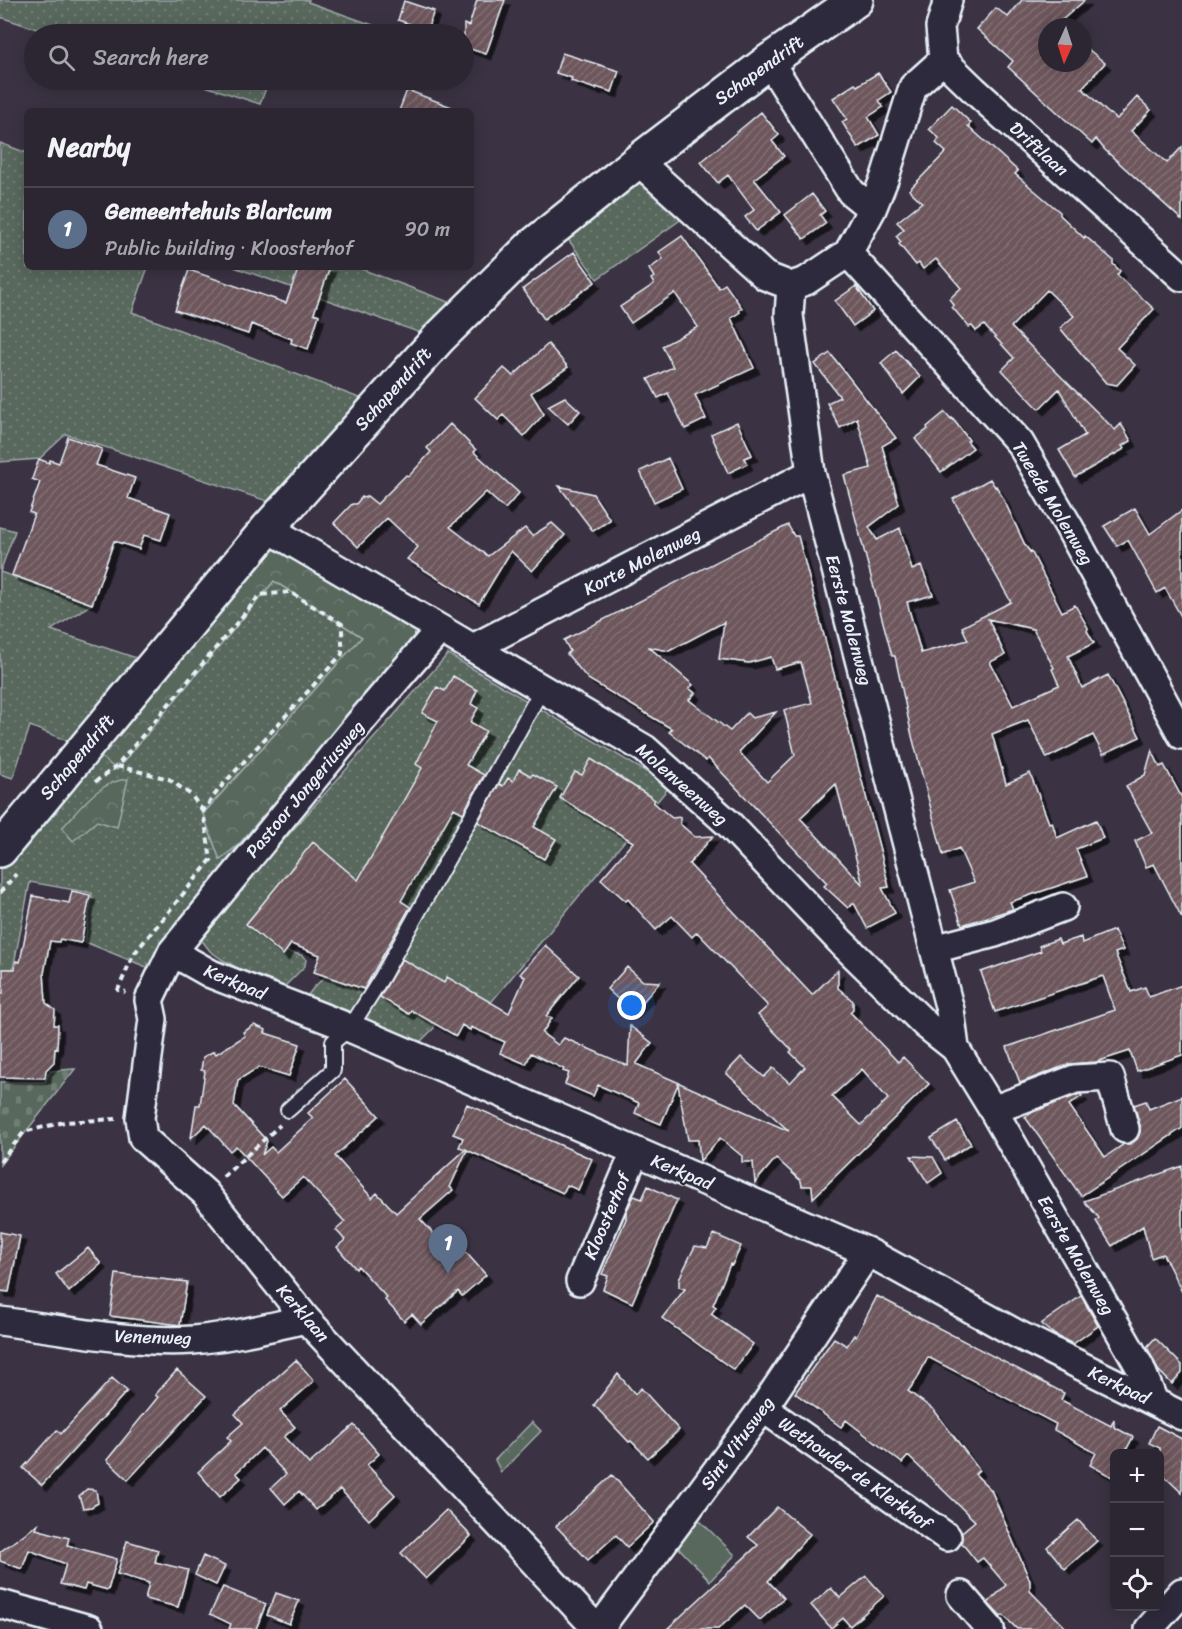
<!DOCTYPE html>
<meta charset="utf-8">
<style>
:root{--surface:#2c2632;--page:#342e3a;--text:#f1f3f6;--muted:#a6a5ac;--line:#48434d;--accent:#ffd166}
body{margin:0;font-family:Sriracha,sans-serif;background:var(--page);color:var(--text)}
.controls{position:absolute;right:18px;bottom:18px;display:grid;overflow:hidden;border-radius:9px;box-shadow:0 3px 15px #0003}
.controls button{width:54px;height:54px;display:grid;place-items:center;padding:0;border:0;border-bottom:2px solid var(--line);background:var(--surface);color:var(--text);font:30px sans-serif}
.compass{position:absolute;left:1038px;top:18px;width:54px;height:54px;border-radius:50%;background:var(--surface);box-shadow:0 3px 15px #0003;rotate:183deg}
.you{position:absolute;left:632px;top:1006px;width:21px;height:21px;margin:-15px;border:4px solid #fff;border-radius:50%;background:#1a73e8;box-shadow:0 0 0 9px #1a73e833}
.badge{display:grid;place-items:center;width:39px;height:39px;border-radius:50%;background:var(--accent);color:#fff;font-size:20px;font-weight:700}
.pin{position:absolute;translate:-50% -50px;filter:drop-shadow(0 2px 3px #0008)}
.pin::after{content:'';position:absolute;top:32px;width:21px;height:18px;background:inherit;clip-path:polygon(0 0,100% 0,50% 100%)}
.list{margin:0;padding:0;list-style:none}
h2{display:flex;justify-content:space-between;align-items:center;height:78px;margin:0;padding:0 24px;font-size:26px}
h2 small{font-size:20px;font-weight:400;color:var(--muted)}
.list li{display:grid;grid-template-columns:39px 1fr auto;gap:18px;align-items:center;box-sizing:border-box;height:84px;padding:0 24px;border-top:2px solid var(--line)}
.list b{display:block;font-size:22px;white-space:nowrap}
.list p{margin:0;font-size:20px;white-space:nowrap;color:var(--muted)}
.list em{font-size:20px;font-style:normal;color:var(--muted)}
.icon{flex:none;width:33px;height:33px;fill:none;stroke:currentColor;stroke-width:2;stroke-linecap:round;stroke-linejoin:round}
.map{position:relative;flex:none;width:1182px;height:1629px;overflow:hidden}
.search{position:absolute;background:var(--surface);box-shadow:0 3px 15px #0003;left:24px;top:24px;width:450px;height:66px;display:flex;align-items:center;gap:15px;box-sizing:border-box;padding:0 21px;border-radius:33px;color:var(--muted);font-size:22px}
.panel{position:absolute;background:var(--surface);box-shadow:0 3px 15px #0003;left:24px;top:108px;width:450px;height:162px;border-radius:9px}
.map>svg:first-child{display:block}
</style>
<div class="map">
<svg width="1182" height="1629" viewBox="0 0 1182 1629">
<defs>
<pattern id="grass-dots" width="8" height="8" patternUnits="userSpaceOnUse" patternTransform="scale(1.5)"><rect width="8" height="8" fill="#59675d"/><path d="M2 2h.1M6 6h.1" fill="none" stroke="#717d75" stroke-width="1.8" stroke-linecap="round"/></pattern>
<pattern id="forest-crowns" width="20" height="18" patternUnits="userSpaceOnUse" patternTransform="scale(1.5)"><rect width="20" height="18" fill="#59675d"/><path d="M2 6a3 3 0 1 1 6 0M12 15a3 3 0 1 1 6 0" fill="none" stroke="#717d75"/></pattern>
<pattern id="cemetery-stones" width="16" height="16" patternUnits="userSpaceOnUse" patternTransform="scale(1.5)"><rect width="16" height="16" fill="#59675d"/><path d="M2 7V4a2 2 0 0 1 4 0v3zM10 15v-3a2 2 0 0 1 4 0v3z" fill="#717d75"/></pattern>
<pattern id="building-hatch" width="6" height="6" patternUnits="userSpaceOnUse" patternTransform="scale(1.5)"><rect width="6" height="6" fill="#6d565c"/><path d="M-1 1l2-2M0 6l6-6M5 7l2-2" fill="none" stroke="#826f74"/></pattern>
<filter id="shadow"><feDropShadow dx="5.5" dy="5.5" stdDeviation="0" flood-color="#0009"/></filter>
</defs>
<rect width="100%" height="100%" fill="#3b3343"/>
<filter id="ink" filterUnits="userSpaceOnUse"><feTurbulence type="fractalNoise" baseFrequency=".0167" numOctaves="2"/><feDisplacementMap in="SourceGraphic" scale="12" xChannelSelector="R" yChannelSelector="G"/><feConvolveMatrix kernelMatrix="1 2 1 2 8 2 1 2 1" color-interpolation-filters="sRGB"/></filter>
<g filter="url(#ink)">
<path fill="url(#grass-dots)" stroke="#a0acaa" stroke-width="1.5" d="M0,0h309l-1,2 76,27 -2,5h-330l-52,-17z
M187,80h82l-9,24z
M0,143l27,10v114h121l-16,45 238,90 -91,103 -213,-71 -27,25 -39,3z
M648,176l38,40 -89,63 -32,-44 66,-57z
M234,267h122l106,40 -30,30z
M0,527l15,4 -15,41z
M0,572l92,32 -41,26 95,31 -68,84 -48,-19 -17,52 -13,-4z
M274,581l88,56 -159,177 17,46 19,-16 -90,124 -64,-26 7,-49 -62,-11 -17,87h-13v-105l100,-108 17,13z
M448,654l222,132 -187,226 -112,-47 -78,-41 -9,27 17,4 5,4 -1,7 -22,22h-8l-52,-28 -13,-9 -10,-13 17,-22z
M327,975l13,4 84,36 10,7v6l-20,20 -109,-49 9,-12z"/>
<path fill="url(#forest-crowns)" stroke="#a0acaa" stroke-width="1.5" d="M273,549l8,1 139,84 -181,210 -19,16 -17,-46 159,-177 -88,-56 -157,189 -17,-14z
M128,779l-11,48 -20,-6 -24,20 -11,-13c19,-21 37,-47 66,-49z
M532,1422l9,9 -40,41 -6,-12z"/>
<path fill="url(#cemetery-stones)" stroke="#a0acaa" stroke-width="1.5" d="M75,1069l-75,96v-83h45l5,-11z"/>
<path fill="#59675d" stroke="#a0acaa" stroke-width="1.5" d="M698,1519l37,36 -25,26 -34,-36z"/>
<path fill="url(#building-hatch)" stroke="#e8f1f8" stroke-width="1.5" fill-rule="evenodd" filter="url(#shadow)" d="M477,0h28l-19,54 -22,-7v-23l5,2z
M1022,0h63l-31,27h-7v36h36v-18l22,18 -23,25 25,24 10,7 20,-22 14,13 -20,21 36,32 15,-16v73l-77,-70 -9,-11 -4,5 -84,-77 5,-6 -36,-32 19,-21 12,9z
M404,1l30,10 -7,19 -29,-10z
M562,53l57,18 -7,21 -16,-5v2l-25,-8 1,-3 -16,-5z
M878,73l13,19 -12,8 4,7 -15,10 11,18 -21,13 -16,-26 5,-3 -14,-21 22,-14 2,2z
M407,90l50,19v2h-58z
M952,105l19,18 -3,3 50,45 -3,3 45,38v3l24,23 1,-2 28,24v4l7,7 -3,4 37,34 -37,39 18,17 -18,20 -11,-2 -46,-55 14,-12 -27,-26 -36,37 104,103 6,-6 10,17 -9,5 2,3 -49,28 -16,-27 26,-15 -26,-46 -20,20 -37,-39 12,-12 -30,-33 -8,6 -4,-5 -3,1 -17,-20 2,-2 -5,-6 12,-11 -25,-29 -13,10 -4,-6 -3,2 -17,-21 2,-2 -5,-6 8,-7 -7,-7 25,-20 -13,-12 37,-38 -10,-9 3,-5 -10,-9z
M761,112l18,23 -7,6 12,15 -30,23 27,33 -25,19 -11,-14 9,-7 -26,-35 -10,8 -17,-21z
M812,194l13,17 -5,4 6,8 -22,16 -19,-24z
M682,236l37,52 6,-4 17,24 -3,2 1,2 -9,6 23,50 -59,27 11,24 -21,10 -17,-36 -10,5 -10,-19 25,-12 -11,-21 36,-19 -23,-34 -44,30 -11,-16 34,-23 -3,-5 3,-2 -5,-8 14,-10 -4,-7z
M574,252l21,30 -51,37 -21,-30z
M299,267h31l-16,46 5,2 -11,34 -17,-6 1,-4 -41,-15 -3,10 -73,-24 14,-40 97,33z
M856,286l17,25 -20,15 -18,-25z
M548,344l20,23 -37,26 13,21 -20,22 -21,-21 -5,5 -23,-22 29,-30 9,8z
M896,350l24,27 -17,17 -22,-31z
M830,353l66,85 -14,8 17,58 -30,23 8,13 23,-12 12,42 9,-4 12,29 -26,7 14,51 47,-13 -6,-13 49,-25 -58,-103 37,-20 5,8 1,-1 7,12 22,47 5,7 1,-1 31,61 13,-7 13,23 -1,3 7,12 -26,13 14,32 26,-13 32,62 -37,17 -10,-19 -46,23 -19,-38 -36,14 14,50 24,-11 19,50 3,-1 5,16 39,-18 7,18 -27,11 11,27 -77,26 3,7 -51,16 -12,-35 24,-8 -15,-34 -16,7 -31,-119 -17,-80h-3l-48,-181 27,-7 -14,-50 -17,10 -13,-25 13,-6 -25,-33zM988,619l45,10 21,39 -2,1 7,16 -46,21 -23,-44 15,-7z
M565,397l15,14 -12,13 -20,-18z
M945,412l6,7 1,-1 17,22 -2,1 6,7 -32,24 -26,-33 13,-10 -1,-2z
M737,422l15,33 -8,3 3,6 -19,9 -17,-39z
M450,424l26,26 -2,2 2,2 43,39 -14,16 -19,-17 -36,35 38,29 37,-28 7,8 20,-13 13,12 -33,36 -21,-20 -32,53 -72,-45 11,-12 -31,-29 -29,29 -24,-24 18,-19h4l6,-7 2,1 3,-2 10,8 29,-29 3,1 22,-24 -4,-4z
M68,437l34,12 -6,16 39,13 -7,20 42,15 -9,27 -17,-5 -5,14 -25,-8 -22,63 -80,-29 22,-61 -5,-2 11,-30 -8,-3 7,-20 10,4 1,-3 9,3z
M668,458l14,31 -28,13 -14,-31z
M559,486l34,8 17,26 -17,11z
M1135,508l15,26 32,-24v108l-17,-30 -8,5 -29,-53 -11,6 -13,-20z
M788,525l6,11h4l83,318 8,33 -7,1 13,25 -28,15 -13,-25 -6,5 -24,-22 3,-3 -119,-125 -2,3 -37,-29 3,-3 -84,-50 -21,-25 3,-3 -6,-11zM724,622l-5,37 30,4 22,-6 4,12 26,-7 6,22 5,19 -28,7 11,45 -28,27 -28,-30 37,-40 -24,6 -5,-5 -17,18 -41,-31 6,-7 -6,-5 4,-3 -44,-38 20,4zM836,784l27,101 -63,-67z
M453,676l24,14 -6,14 7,4 -8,14 16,9 -20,34 18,10 -21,38 -9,-5 -53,93 9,6 -46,82 -50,-17 6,-17 -29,-11 -8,11 -37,-31 67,-82 45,38 64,-112 -6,-4 22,-43 -16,-8 15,-26 8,4z
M1152,750l8,17 4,-2 18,33v120l-28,-54 -8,3 -11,-26 17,-8 -26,-47 19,-11z
M591,759l58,37 6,4 -2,2 19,16 8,-1v7l15,13 18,-1 -24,28 123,131 26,-25v18l15,13v8l-3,3 48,50 5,-5 26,27 -116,114 -1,-12h-10l-1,-5 -25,-23 -21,25 -2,-21h-11v-6l-22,-18 -20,23 -2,-21h-10l-10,-56 -17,40 -26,-11 4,-10 -34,-15 -7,-3 -5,11 -28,-12 4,-11 -6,-2 1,-2 -33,-16 -5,11 -26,-11 5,-11 -34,-15 -1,3 -8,-5 -6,11 -45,-26 -2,4 -29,-17 22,-38 42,24 3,-6 62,36 16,-36 -5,-3 25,-29 34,31 -33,40 6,2 -10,15 16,12 6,-7 64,28 2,-40 22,17 -16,21 153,67 -63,-58 15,-16 23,20 9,-9 17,15 15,-16 -15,-15 2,-2 -34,-35 10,-9 -71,-74 -5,5 -20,-21 -16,14 -28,-31 -2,2 -25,-22 32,-37 -73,-44 15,-26 7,3zM862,1069l26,30 -27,26 -29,-29z
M519,769l12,7 2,-2 24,13 -23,40 22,12 -12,20 -66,-37 21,-38 4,2 5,-8 5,3z
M72,891l18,4 -9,48 -21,-4 -1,3 -9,-1 -6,32 2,30 9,7 -1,15h4l-1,24 -2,-1 -1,14 -8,8 -1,8 -45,-1v-84h3v-24h12l1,-8 4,1 13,-66 36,7z
M1114,930l9,20 -8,3 16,39 14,-5 4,10 33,-12v70l-45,16 -7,-20 -34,11 -27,2 -49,19 -13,-36 108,-37 -12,-34 -108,36 -14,-40 60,-21 -2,-5 19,-7 2,5 21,-7 1,6z
M627,967l16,14 17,1 -27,31 -26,-24z
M254,1025l12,5 -1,3 35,11 -11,32 -30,-9 -21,13 -4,25 33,36 -5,14 9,-8 5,5 37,-34 -5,-5 37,-34 34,37 -44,40 37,42 5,-5 19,20 70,-64 -7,-2 4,-9 -10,-4 14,-30 125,55 -14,31 -11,-5 -4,8 -96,-43 -17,37 3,3 -33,29 34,37 8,-8 24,27 -24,21 -4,-5 -37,33 -9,-10 -8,7 -19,-21 2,-2 -29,-32 -2,3 -19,-22 8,-7 -9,-10 9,-8 -42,-45 -21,19 -46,-50 -6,5 -24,-27 -15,14 5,-33h4l5,-34 -4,-1 2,-13 11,-6 2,3 29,-18 -2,-4z
M1080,1094l2,2 -13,9 36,52 19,-13h6l7,-5 3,-7v-7l-6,-20 12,-4 3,8 33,-13v32l-101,68 -56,-79 8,-5z
M957,1122l14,22 -26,16 -14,-22z
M911,1156l22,1 9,16 -14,10z
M1182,1166v126l-19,-38 -12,4 -8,-32 -31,20 -16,-25 3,-3 -15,-17z
M648,1186l29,14 -45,103 -29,-14 5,-13 -6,-2 24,-55v-7l8,-16 8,3z
M0,1232l20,4 -11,56 -9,-1z
M714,1234l27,12 -9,19 -2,-1 -17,41 3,2 -5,7 42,30 -19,26 -72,-52 23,-29 -6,-2v-8l16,-33 12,2z
M88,1248l13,16 -32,28 -13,-18z
M116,1274l71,8 -7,43 -70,-9z
M877,1296l187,97 -3,7 50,26 3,-7v8l19,10 -9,17h-10v24l-24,-13 6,-12 -42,-23 2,-6 -128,-67 -11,22 -9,12 26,19 45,60 -4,4 16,16 39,91v10l37,38h-50l-14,-14 -2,2 -13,-14 18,-18 -23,-27 -6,4 -16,-20 1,-10 13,-11 -67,-65 -6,7 -56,-43 -5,7 -46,-34 39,-55 13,8 7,-11 2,2z
M1081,1296l17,30 -25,18 -18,-9 -14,-11z
M1155,1338l27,27v8l-10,11 -14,-14 -11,-23z
M296,1360l18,21 -34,30 15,16 -11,10 25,27 45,-39 25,29 -12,11 28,30 -26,25 -29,-31 -24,21 -17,-19 -14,13 -14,-16 15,-14 -24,-26 -26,25 5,5 -21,19 -22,-25 33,-31 -4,-4 16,-14 -8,-9z
M177,1370l29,26 -78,84 -21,-20 51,-63 -3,-2z
M618,1374l17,20 6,-6 38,42 -31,28 -17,-17 -2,1 -35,-37z
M112,1378l15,13 -85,94 -19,-17 34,-38 4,4z
M1157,1426l25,13v54l-22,-21v-24l-11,-5z
M612,1475l42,47 -27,25 -11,-12 -28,25 -32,-34z
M87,1489l9,1 2,13 -7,4 -8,1 -4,-12z
M777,1507l33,27 -42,47 16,17 -24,22 -15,-15 -27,24h-51l91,-84 -10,-8z
M446,1510l25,26 -45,43 -25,-26z
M1078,1520l19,21 -32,28 -18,-22z
M38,1524l-2,5 33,9 -2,7 50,14 -9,31 -22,-6 -2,6 -24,-6 6,-20 -37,-14 -7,19 -22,-8v-9z
M127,1541l31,9 -3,12 33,8 -10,37 -33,-8 4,-16 -32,-9z
M203,1556l22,10 -9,19 -21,-10z
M866,1576l18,20 -34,30 -7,-8 -12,10 -20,-23 20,-17 9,10z
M223,1587l43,17 -10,25h-27l2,-5 -21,-10z
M276,1593l23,8 -10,23 -22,-9z"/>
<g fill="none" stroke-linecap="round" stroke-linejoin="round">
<g stroke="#e8f1f8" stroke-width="18">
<path id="lane" d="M288,1110l45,-40v-28l17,-14 32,-51 160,-288"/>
</g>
<g stroke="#e8f1f8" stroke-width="32">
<path id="street" d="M948,0l-8,27 3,33 31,30 208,187
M943,60l-30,27 -28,90 -13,32 -24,44 172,190 49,84 113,208
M769,61l82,131 21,17
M638,161l127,115 26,10 -2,29 22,158 123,476 16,61 5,38 38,62 147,257 14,35
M791,286l15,-5 42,-28
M268,528l377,221 84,75 113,119 84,82 29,23
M440,629l-79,92 -189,231 -23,48 4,19 -13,99 3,20 62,55 101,126 291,310
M473,648l338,-175
M934,949l61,-16 68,-26
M172,952l39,22 139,54 103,44 415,180 147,81 167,83
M993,1110l82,-31 35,-2 15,52
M580,1281l55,-129
M0,1321c60,8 132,23 193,19 38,-3 76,-13 113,-21
M763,1408l184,129
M961,1595l29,34
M0,1604l89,25
M599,1629l164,-221 105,-156
M1149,1629l33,-37"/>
</g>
<g stroke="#e8f1f8" stroke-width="38">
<path id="secondary" d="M0,850l268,-322 171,-190 93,-92 106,-85 131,-100 87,-61"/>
</g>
<path stroke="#e8f1f8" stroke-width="4" stroke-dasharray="6 4.5" stroke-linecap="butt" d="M117,766l52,13 22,16 12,16
M95,782l22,-16 143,-171 30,-3 52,32v30l-123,135 -16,22 8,49 -78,95 -15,35 8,2
M0,893l16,-19
M0,1162l24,-30 40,-10 52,-3
M223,1177l57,-52"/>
<use href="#lane" stroke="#2f2a3d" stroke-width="14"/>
<use href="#street" stroke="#2f2a3d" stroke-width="27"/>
<use href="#secondary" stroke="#2f2a3d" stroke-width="33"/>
</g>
</g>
<g text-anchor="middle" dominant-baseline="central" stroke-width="4.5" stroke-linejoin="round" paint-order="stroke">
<g font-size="18" fill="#e8f1f8" stroke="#2f2a3d">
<text transform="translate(759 70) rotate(-36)">Schapendrift</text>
<text transform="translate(1039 149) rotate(42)">Driftlaan</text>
<text transform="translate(393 389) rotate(-48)">Schapendrift</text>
<text transform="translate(1053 503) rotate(59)">Tweede Molenweg</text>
<text transform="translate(642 561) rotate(-27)">Korte Molenweg</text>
<text transform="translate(849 620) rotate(75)">Eerste Molenweg</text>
<text transform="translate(77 757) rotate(-50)">Schapendrift</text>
<text transform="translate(682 784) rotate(41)">Molenveenweg</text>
<text transform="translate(305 789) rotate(-50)">Pastoor Jongeriusweg</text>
<text transform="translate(235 982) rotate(23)">Kerkpad</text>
<text transform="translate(682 1172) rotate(23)">Kerkpad</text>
<text transform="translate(607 1216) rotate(-67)">Kloosterhof</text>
<text transform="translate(1076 1255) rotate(60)">Eerste Molenweg</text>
<text transform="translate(303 1313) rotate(49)">Kerklaan</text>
<text transform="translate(153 1337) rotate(2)">Venenweg</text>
<text transform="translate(1119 1385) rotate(26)">Kerkpad</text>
<text transform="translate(737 1443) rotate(-54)">Sint Vitusweg</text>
<text transform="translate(855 1473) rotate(35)">Wethouder de Klerkhof</text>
</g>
</g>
</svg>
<div class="controls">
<button>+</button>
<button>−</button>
<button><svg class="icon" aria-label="locate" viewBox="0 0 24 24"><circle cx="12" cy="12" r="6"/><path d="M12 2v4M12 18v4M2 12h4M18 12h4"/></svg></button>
</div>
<svg class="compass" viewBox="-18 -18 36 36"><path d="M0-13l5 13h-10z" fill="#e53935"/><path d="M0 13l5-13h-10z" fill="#a6a5ac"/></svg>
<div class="you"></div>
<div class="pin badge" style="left:448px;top:1274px;background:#5c6f8a">1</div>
<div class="search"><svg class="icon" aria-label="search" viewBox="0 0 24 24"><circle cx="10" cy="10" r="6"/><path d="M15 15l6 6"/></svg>Search here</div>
<section class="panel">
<h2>Nearby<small></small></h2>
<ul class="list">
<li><span class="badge" style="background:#5c6f8a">1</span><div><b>Gemeentehuis Blaricum</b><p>Public building · Kloosterhof</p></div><em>90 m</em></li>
</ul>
</section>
</div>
